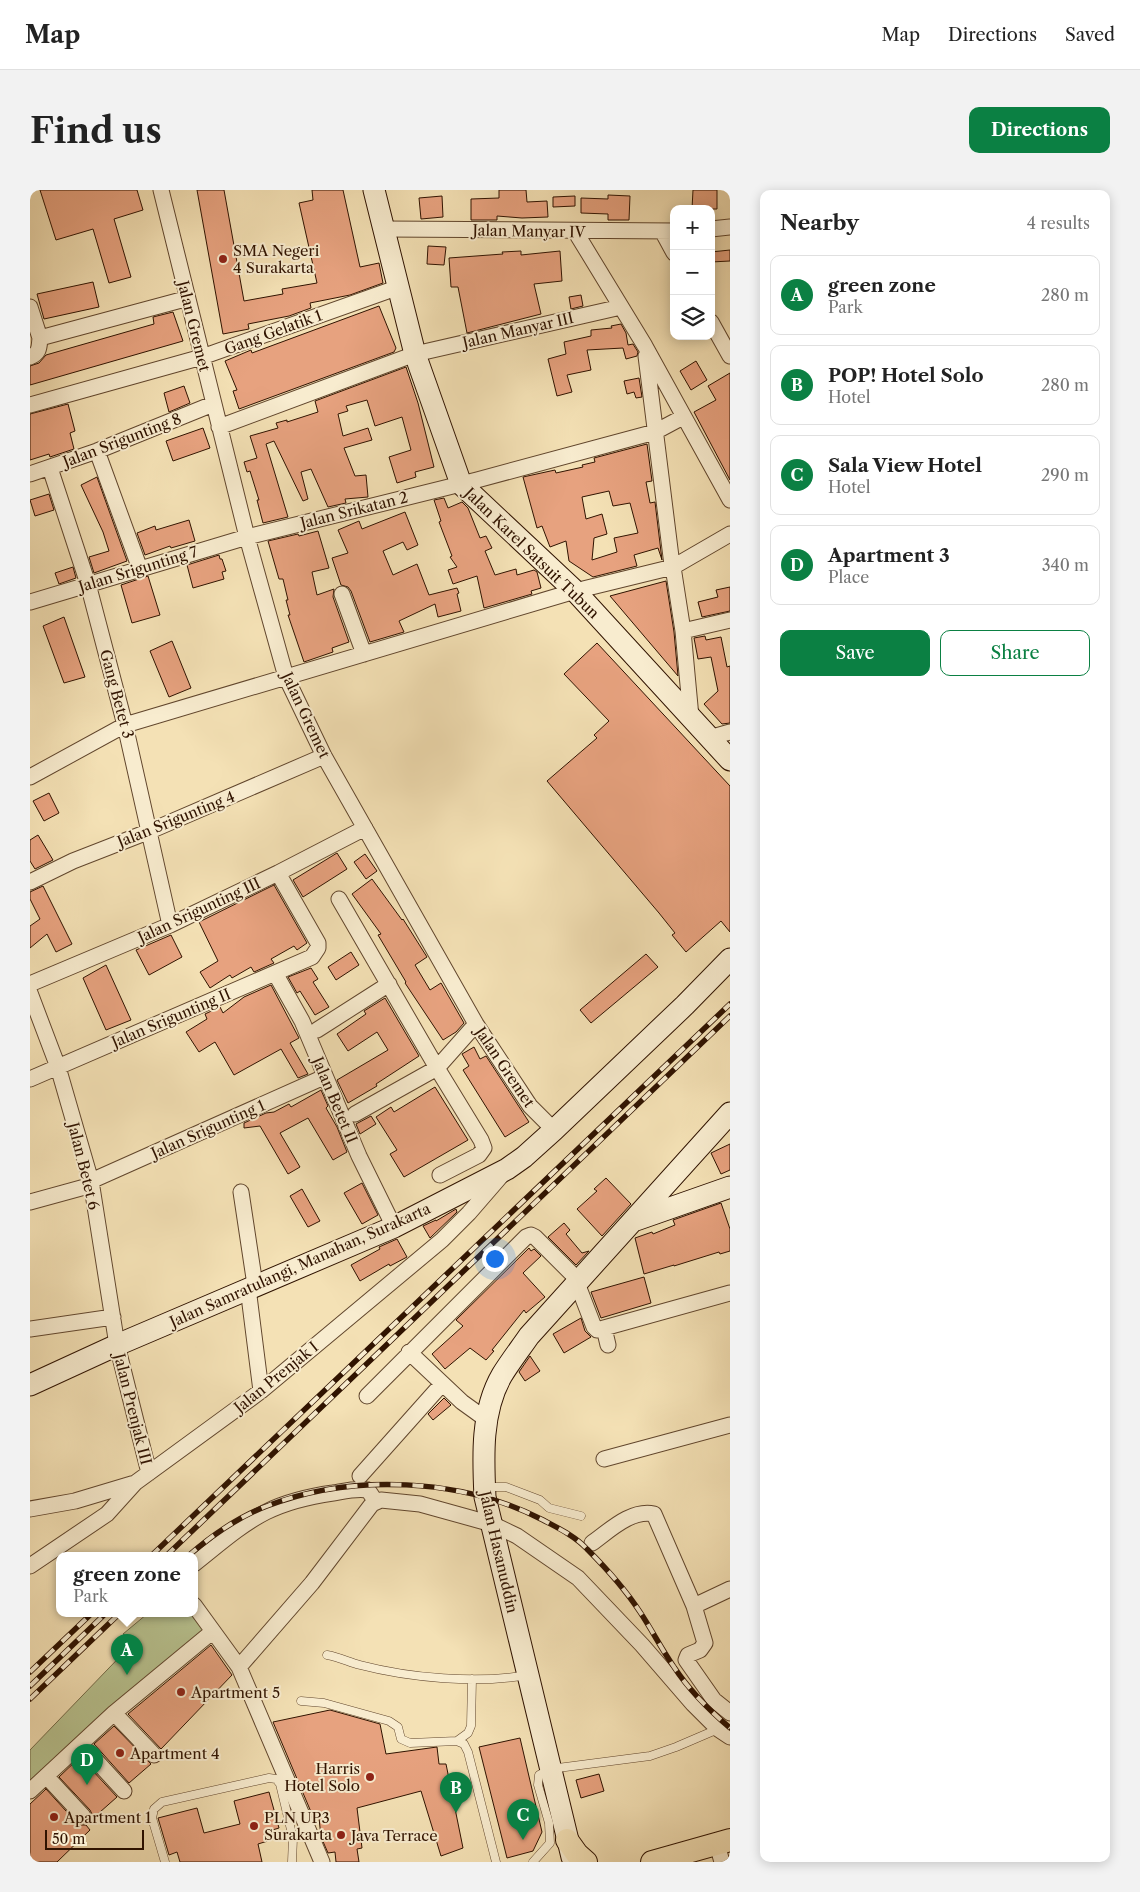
<!DOCTYPE html>
<meta charset="utf-8">
<style>
:root{--surface:#fff;--page:#f2f2f2;--text:#222;--muted:#767676;--line:#e0e0e0;--accent:#0b8043}
body{margin:0;font-family:"Libre Caslon Text",serif;background:var(--page);color:var(--text)}
.controls{position:absolute;right:15px;top:15px;display:grid;overflow:hidden;border-radius:10px;box-shadow:0 2px 12px #0003}
.controls button{width:45px;height:45px;display:grid;place-items:center;padding:0;border:0;border-bottom:1px solid var(--line);background:var(--surface);color:var(--text);font:25px sans-serif}
.scale{position:absolute;left:15px;bottom:12px;width:99px;box-sizing:border-box;padding-left:5px;border:2px solid #301300;border-top:0;font-size:14px;line-height:18px;white-space:nowrap;color:#301300;-webkit-text-stroke:4px #f8eccf;paint-order:stroke}
.you{position:absolute;left:464px;top:1068px;width:18px;height:18px;margin:-12px;border:4px solid #fff;border-radius:50%;background:#1a73e8;box-shadow:0 0 0 8px #1a73e833}
.badge{display:grid;place-items:center;width:32px;height:32px;border-radius:50%;background:var(--accent);color:#fff;font-size:16px;font-weight:700}
.pin{position:absolute;translate:-50% -41px;filter:drop-shadow(0 1px 2px #0008)}
.pin::after{content:'';position:absolute;top:26px;width:18px;height:15px;background:inherit;clip-path:polygon(0 0,100% 0,50% 100%)}
.popup{position:absolute;left:26px;top:1362px;width:142px;height:65px;box-sizing:border-box;display:grid;place-content:center;border-radius:10px;background:var(--surface);filter:drop-shadow(0 1px 4px #0005);font-size:16px;white-space:nowrap;color:var(--muted)}
.popup b{font-size:19px;color:var(--text)}
.popup::after{content:'';position:absolute;left:50%;top:100%;margin-left:-10px;border:10px solid transparent;border-top-color:var(--surface)}
.list{margin:0;padding:0;list-style:none}
h2{display:flex;justify-content:space-between;align-items:center;height:65px;margin:0;padding:0 20px;font-size:21px}
h2 small{font-size:16px;font-weight:400;color:var(--muted)}
.list li{display:grid;grid-template-columns:32px 1fr auto;gap:15px;align-items:center;box-sizing:border-box;height:80px;margin:0 10px 10px;padding:0 10px;border:1px solid var(--line);border-radius:10px}
.list b{display:block;font-size:19px;white-space:nowrap}
.list p{margin:0;font-size:16px;white-space:nowrap;color:var(--muted)}
.list em{font-size:16px;font-style:normal;color:var(--muted)}
.actions{display:flex;gap:10px;padding:15px 20px}
.actions a{flex:1;padding:11px 0;border:1px solid var(--accent);border-radius:10px;text-align:center;font-size:18px;color:var(--accent)}
.actions .main{background:var(--accent);color:#fff}
.icon{flex:none;width:28px;height:28px;fill:none;stroke:currentColor;stroke-width:2;stroke-linecap:round;stroke-linejoin:round}
.map{position:relative;flex:none;width:700px;height:1672px;overflow:hidden;border-radius:10px}
header{display:flex;align-items:center;gap:30px;box-sizing:border-box;height:70px;padding:0 25px;background:var(--surface);border-bottom:1px solid var(--line)}
header strong{font-size:24px}
nav{display:flex;gap:28px;margin-inline-start:auto;font-size:18px}
.intro{display:flex;align-items:center;justify-content:space-between;box-sizing:border-box;height:120px;padding:0 30px}
h1{margin:0;font-size:35px}
.button{padding:12px 22px;border-radius:10px;background:var(--accent);color:#fff;font-size:18px;font-weight:700}
main{display:flex;gap:30px;padding:0 30px}
aside{flex:1;background:var(--surface);border-radius:10px;box-shadow:0 2px 12px #0003}
.map>svg:first-child{display:block}
</style>
<header>
<strong>Map</strong>
<nav><a>Map</a><a>Directions</a><a>Saved</a></nav>
</header>
<div class="intro"><h1>Find us</h1><a class="button">Directions</a></div>
<main>
<div class="map">
<svg width="700" height="1672" viewBox="0 0 700 1672">
<rect width="100%" height="100%" fill="#f4e1b5"/>
<filter id="stains"><feTurbulence type="fractalNoise" baseFrequency=".004" numOctaves="4"/><feColorMatrix values="0 0 0 0 .2 0 0 0 0 .09 0 0 0 0 .02 0 0 0 .5 -.17"/></filter>
<radialGradient id="worn" r=".72"><stop offset=".6" stop-color="#630" stop-opacity="0"/><stop offset="1" stop-color="#630" stop-opacity=".3"/></radialGradient>
<path fill="#b8c390" stroke="#746b48" d="M117,1424h46l12,18 -175,151v-33l104,-108 -11,-8z"/>
<path fill="#e7a27f" stroke="#301300" fill-rule="evenodd" d="M10,0h97l6,20 -29,9 17,58 -22,6 -16,-54 -37,11z
M167,0h27l20,111 39,-7 -1,-5 35,-6 -18,-80 14,-3 -1,-10h31l17,77 19,-4 4,20 -33,12 -40,8 1,5 -22,8 -41,8 1,5 -26,5z
M469,0h27l1,12 20,-1 1,16 -26,1 -25,-2v4h-26v-21l28,-1z
M663,0h24v19h-25z
M578,5l22,1 -1,24h-21v-6l-27,-1v-15l27,1z
M412,6l1,21 -22,2 -2,-21z
M545,6v10l-22,1v-10z
M398,56l18,1 -2,18 -17,-1z
M700,60v11l-19,1v-10z
M491,61v4l39,-4 2,30 -28,3 7,30 -74,19 -9,-46h-7l-2,-29 54,-4 -1,-2z
M63,92l6,25 -55,12 -7,-25z
M551,105l2,11 -12,3 -2,-12z
M349,116l17,42 -2,4 -155,57 -6,-18 4,-1 -12,-29 26,-11 1,3z
M143,122l10,29 -153,44v-19l9,-3 7,-8 108,-31 -1,-7z
M591,134l5,9 2,12 5,-1 5,8 -1,4 -11,3 -3,-11 -36,2 4,20 -24,5 5,17 -15,4 -9,-37 18,-5 -2,-12 27,-6v-6l21,-2 -1,-2z
M666,171l11,19 -16,10 -11,-19z
M376,177l12,36 16,64 -19,5 1,5 -19,6 -8,-26 22,-7 -9,-33 -27,9 -8,-26 -21,6 2,5 -10,3 5,22 25,-8 4,12 -28,8 11,28 11,-1 2,22 -23,2 1,4 -18,4 -17,-38 -10,3 7,27 -5,2 -29,-60 -8,3 22,73 -25,6 -6,-23h2l-9,-29 -3,1 -3,-10 13,-4 -7,-22 28,-8 -2,-5 11,-3v2l31,-10 -3,-11z
M700,183v107l-36,-68 22,-12 -8,-14z
M609,188l3,19 -6,1 -2,-6 -7,2 -3,-13z
M154,196l6,17 -21,9 -5,-19z
M38,214l7,27 -5,2 4,16 -24,8 -1,-3 -19,6v-46z
M173,238l7,20 -37,13 -7,-20z
M617,254l5,37 -6,1 4,21 5,-1 7,58 -4,-12 -24,7 3,11 -44,11 -24,-16 -3,-20 -16,6 -8,-21 -5,2 -14,-51 32,-7 1,3 27,-6 -1,-2 13,-3 -1,-4zM579,301l4,15 17,-3 8,30 -24,5 3,14 -25,8 2,-22 13,-4 -5,-20 -16,5 -4,-22z
M67,287l30,84 -33,12 -5,-16 20,-6 -6,-19 -22,-47z
M19,304l5,16 -19,6 -5,-16z
M414,308l4,10 14,-6 6,6 12,30 6,-2 6,12 -7,3 10,24 21,-6 1,6 17,-5 3,2 4,16 -10,3 1,3 -48,14 -7,-32 -24,8 -5,-14 9,-3 -7,-10 2,-1 -13,-34 2,-1 -7,-21z
M375,322l13,33 -11,5 -4,-8 -20,9 10,24 24,-11 12,31 28,-7 2,5 -2,1 4,17 -23,6 -3,-13 -36,17 5,11 -34,10 -19,-51 -3,-4 -7,-2 -9,-27 16,-5 -10,-23 21,-9 3,8z
M159,330l6,21 -24,7 -1,-2 -25,9 -8,-22 18,-7 1,4z
M288,341l11,37 -17,4 5,23 17,-6 -1,8 16,45 -17,6 1,4 -29,10 -16,-47h2l-4,-15h2l-5,-21h-4l-11,-38 30,-7 1,2z
M189,365l1,4h2l4,12 -4,1 2,7 -31,9 -6,-23z
M43,377l3,11 -17,6 -4,-11z
M118,386l12,39 -28,8 -11,-38z
M636,391l8,51 4,44 -68,-80z
M700,397v24l-28,6 -4,-15 20,-5 -2,-7z
M34,427l21,60 -21,6 -21,-57z
M675,446l1,4 15,-3 6,30 3,-1v57l-8,1 -18,-20 14,-13 -7,-34 -13,2 -4,-21z
M142,451l19,47 -22,9 -19,-46z
M567,453l133,143v146l-9,-11 -35,31 -14,-17 3,-2 -16,-20 -112,-132 50,-43 -3,-3 15,-14 -45,-47z
M19,603l10,20 -15,8 -11,-20z
M8,645l15,25 -18,9 -5,-8v-21z
M307,663l10,16 -44,28 -10,-17z
M335,664l12,17 -11,8 -12,-17z
M342,689l30,41 1,-1 24,38 -12,8 15,25 11,-7 23,40 -8,9 -13,8 -38,-57 1,-1 -28,-47 3,-1 -29,-40z
M244,695l33,58 -10,7 -3,-4 -23,13 3,4 -20,9 -3,-5 -19,11 -2,-3 -20,13 -10,-16 18,-11 -19,-39z
M13,696l29,58 -16,8 -9,-18 -17,14v-22l10,-7 -10,-20v-7z
M141,745l11,22 -33,18 -13,-25z
M321,762l8,13 -23,15 -8,-13z
M616,764l12,13 -67,56 -11,-13z
M76,775l25,55 -25,10 -23,-52z
M281,778l7,11 -5,3 16,25 -14,8 -15,-24 -3,2 -9,-16z
M241,795l28,53 -9,5 18,31 -10,4 -17,-29 -47,26 -19,-33 -16,10 -13,-20 21,-13 -2,-5 15,-7 3,6 21,-16z
M355,808l34,58 -43,28 1,2 -29,17 -11,-23 51,-30 -11,-18 -29,19 -11,-17 29,-20 -2,-3z
M444,857l6,12 6,-3 43,66 -24,15 -42,-67 6,-4 -7,-12z
M405,897l33,53 -64,37 -14,-23 7,-4 -21,-33 15,-10 3,5z
M291,900l7,16 -2,2 11,19 10,25 -14,8 -25,-42 -28,15 20,34 -12,7 -28,-48 -16,2v-5l22,-10 8,-1 15,-8 2,3z
M341,926l5,8 -16,10 -4,-10z
M700,954v26l-9,4 -10,-21z
M576,988l25,26 -29,32 -25,-27 20,-18 -3,-2z
M332,993l16,32 -16,9 -18,-31z
M272,999l18,32 -12,6 -18,-31z
M691,1013l9,26v22l-10,3 -1,-2 -45,14v-1l-30,9 -9,-36 17,-6 1,2 22,-9 -2,-5z
M426,1019l1,3 -27,26 -7,-12 13,-6v1z
M534,1033l6,7 -4,4 16,19 7,-2 -13,14 -28,-28z
M367,1049l10,18 -17,9 -1,-2 -29,17 -9,-16 29,-16 -1,-2z
M499,1058l2,3 3,-2 7,7 -18,17 22,24 -19,16 -2,-3 -32,40 2,1 -8,9 -16,-12 -25,21 -13,-15 31,-28 -7,-6z
M614,1087l7,26 -50,15 -10,-26z
M551,1128l4,13 6,6 -27,16 -11,-19z
M500,1166l10,15 -15,10 -6,-9z
M414,1208l7,7 -18,15 -5,-6z
M181,1455l21,30 -71,74 -33,-35z
M300,1520l50,14 6,30 51,-7 2,17h7l17,84 -22,8 -20,-65 -64,17 5,40 -5,1 2,13h-23l-1,-10 -7,1 -7,-16 -2,-19 -5,1 -41,-97z
M84,1536l37,38 -22,19 -35,-39z
M490,1548l22,94 -9,19 -26,7 -28,-111z
M50,1567l37,40 -26,23 1,-6 -2,-4 -31,-33z
M569,1584l5,17 -23,7 -5,-18z
M16,1599l30,33 5,3h5l4,5 -33,32h-27v-58z
M239,1602l10,36 -10,3 2,9 -13,4 4,18h-82l-3,-10 -8,3 -11,-37 39,-10 7,25 36,-9 -6,-23z"/>
<g fill="none" stroke-linecap="round" stroke-linejoin="round">
<g stroke="#61462d" stroke-width="9">
<path id="lane" d="M456,1297h20l34,13 9,8 32,8
M297,1465c12,2 22,7 33,10 50,13 117,19 167,10
M271,1511l23,2 65,18 9,6 3,12 9,4 47,-2 7,3 4,8 28,110
M427,1551l11,-8 3,-7 1,-47
M135,1672l-13,-44 2,-9 8,-7 107,-24 7,1 4,5 13,54 -1,24
M503,1672l17,-19 -1,-20 -11,-38 1,-10 11,-6 100,-13 26,-9 42,-18"/>
</g>
<g stroke="#61462d" stroke-width="17">
<path id="street" d="M131,0l86,347 39,140 38,79 152,268 54,82 24,24
M354,39l290,2
M681,39l19,-2
M632,41l12,22
M548,46l67,110 85,154
M0,117l10,31 145,-39
M681,132l19,34
M616,166l26,209
M0,167c10,-4 9,-10 10,-19
M0,215l172,-48 197,-70
M189,237l196,-73 206,-47
M67,261l43,118
M20,278l38,116 37,141 45,200
M0,284l67,-23 116,-47
M643,377l10,64 8,86
M312,404l22,60
M0,412l217,-65 230,-57 178,-48 28,-15
M653,441l47,-11
M679,548l21,-6
M0,587l95,-52 450,-134 98,-24 57,-33
M0,692l43,-21 77,-30 174,-75
M309,709l98,169 44,72 3,8 -5,7 -39,20
M245,783l27,48 57,135 35,71
M0,794l140,-59 108,-52 87,-45
M0,803l28,74 33,114 26,164 32,128
M287,840l72,-46
M0,889l282,-122 6,-9v-5l-40,-70
M325,924l82,-46 39,-44
M61,991l233,-104
M211,1002l14,93
M0,1012l62,-17
M547,1093l17,44 3,3 7,-2
M218,1098l13,103
M0,1139l83,-12
M578,1155l-4,-17 126,-35
M379,1162l53,50 25,18
M337,1206l159,-159 5,-2 4,2 44,44
M574,1269l126,-34
M330,1286l82,-92
M0,1319l45,-8 60,-18
M562,1353c17,-12 39,-34 62,-29l40,92 11,37 -5,7 -12,5 -2,5 28,40 16,13
M164,1374c23,-18 46,-39 72,-52 20,-10 46,-16 67,-19 12,-2 23,-5 35,-3l8,12
M0,1376l77,-52 28,-31 126,-92 181,-151 27,-27 32,-37
M164,1415l45,62 83,195
M664,1416l36,-17
M209,1477l73,-84 60,-79 9,-4 39,4 72,20 25,12 61,42 64,67 51,59 25,25 12,8
M84,1523l40,42
M51,1554l43,47
M16,1586l37,40
M0,1601l84,-78 98,-81
M687,1654l5,18"/>
</g>
<g stroke="#301300" stroke-width="23">
<path id="secondary" d="M344,0l41,164 46,130 114,107 155,169
M606,1030l94,-33
M0,1195l87,-40 277,-118 113,-58 17,-12 30,-27 131,-125 45,-46
M542,1667l-87,-360c-2,-40 -4,-86 17,-122 8,-13 18,-26 27,-39l201,-223"/>
</g>
<g stroke="#301300" stroke-width="24">
<path id="primary" d="M537,1650l10,14 9,8
M622,1672l78,-22"/>
</g>
<use href="#lane" stroke="#f8eccf" stroke-width="8"/>
<use href="#street" stroke="#f8eccf" stroke-width="15"/>
<use href="#secondary" stroke="#f8eccf" stroke-width="21"/>
<use href="#primary" stroke="#f4e1b5" stroke-width="22"/>
<g stroke="#301300" stroke-width="5.5">
<path id="rail" d="M121,1366l579,-552
M136,1366l564,-540
M158,1366c23,-20 50,-39 79,-50 85,-33 195,-28 276,14 15,8 32,16 44,29 19,19 38,40 53,63 12,18 22,38 34,55 15,23 35,43 56,61
M0,1482l61,-58
M0,1496l75,-72
M0,1509l89,-85"/>
</g>
<use href="#rail" stroke="#f8eccf" stroke-width="4" stroke-dasharray="11" stroke-linecap="butt"/>
</g>
<g fill="#8f2418" stroke="#f8eccf" stroke-width="2">
<circle cx="193" cy="69" r="5"/>
<circle cx="151" cy="1502" r="5"/>
<circle cx="90" cy="1563" r="5"/>
<circle cx="340" cy="1587" r="5"/>
<circle cx="24" cy="1627" r="5"/>
<circle cx="224" cy="1636" r="5"/>
<circle cx="311" cy="1645" r="5"/>
</g>
<g text-anchor="middle" dominant-baseline="central" stroke-width="4" stroke-linejoin="round" paint-order="stroke">
<g font-size="15" fill="#301300" stroke="#f8eccf">
<text transform="translate(499 41) rotate(1)">Jalan Manyar IV</text>
<text transform="translate(164 136) rotate(76)">Jalan Gremet</text>
<text transform="translate(488 140) rotate(-13)">Jalan Manyar III</text>
<text transform="translate(243 142) rotate(-20)">Gang Gelatik 1</text>
<text transform="translate(92 250) rotate(-21)">Jalan Srigunting 8</text>
<text transform="translate(324 320) rotate(-14)">Jalan Srikatan 2</text>
<text transform="translate(502 363) rotate(44)">Jalan Karel Satsuit Tubun</text>
<text transform="translate(108 379) rotate(-17)">Jalan Srigunting 7</text>
<text transform="translate(87 504) rotate(75)">Gang Betet 3</text>
<text transform="translate(276 525) rotate(65)">Jalan Gremet</text>
<text transform="translate(146 629) rotate(-22)">Jalan Srigunting 4</text>
<text transform="translate(169 720) rotate(-25)">Jalan Srigunting III</text>
<text transform="translate(141 828) rotate(-23)">Jalan Srigunting II</text>
<text transform="translate(475 877) rotate(56)">Jalan Gremet</text>
<text transform="translate(305 910) rotate(67)">Jalan Betet II</text>
<text transform="translate(178 939) rotate(-24)">Jalan Srigunting 1</text>
<text transform="translate(54 976) rotate(76)">Jalan Betet 6</text>
<text transform="translate(270 1075) rotate(-24)">Jalan Samratulangi, Manahan, Surakarta</text>
<text transform="translate(246 1187) rotate(-39)">Jalan Prenjak I</text>
<text transform="translate(103 1219) rotate(76)">Jalan Prenjak III</text>
<text transform="translate(469 1362) rotate(77)">Jalan Hasanuddin</text>
</g>
<g font-size="15" fill="#301300" stroke="#f8eccf" text-anchor="start">
<text x="203" y="60">SMA Negeri<tspan x="203" dy="17">4 Surakarta</tspan></text>
<text x="161" y="1502">Apartment 5</text>
<text x="100" y="1563">Apartment 4</text>
<text x="330" y="1578" text-anchor="end">Harris<tspan x="330" dy="17">Hotel Solo</tspan></text>
<text x="34" y="1627">Apartment 1</text>
<text x="234" y="1627">PLN UP3<tspan x="234" dy="17">Surakarta</tspan></text>
<text x="321" y="1645">Java Terrace</text>
</g>
</g>
<rect width="100%" height="100%" filter="url(#stains)"/>
<rect width="100%" height="100%" fill="url(#worn)"/>
</svg>
<div class="controls">
<button>+</button>
<button>−</button>
<button><svg class="icon" aria-label="layers" viewBox="0 0 24 24"><path d="M12 4l9 5-9 5-9-5zM3 14l9 5 9-5"/></svg></button>
</div>
<div class="scale">50 m</div>
<div class="you"></div>
<div class="pin badge" style="left:97px;top:1485px">A</div>
<div class="popup"><b>green zone</b>Park</div>
<div class="pin badge" style="left:426px;top:1623px">B</div>
<div class="pin badge" style="left:493px;top:1650px">C</div>
<div class="pin badge" style="left:57px;top:1595px">D</div>
</div>
<aside>
<h2>Nearby<small>4 results</small></h2>
<ul class="list">
<li><span class="badge">A</span><div><b>green zone</b><p>Park</p></div><em>280 m</em></li>
<li><span class="badge">B</span><div><b>POP! Hotel Solo</b><p>Hotel</p></div><em>280 m</em></li>
<li><span class="badge">C</span><div><b>Sala View Hotel</b><p>Hotel</p></div><em>290 m</em></li>
<li><span class="badge">D</span><div><b>Apartment 3</b><p>Place</p></div><em>340 m</em></li>
</ul>
<div class="actions"><a class="main">Save</a><a>Share</a></div>
</aside>
</main>
